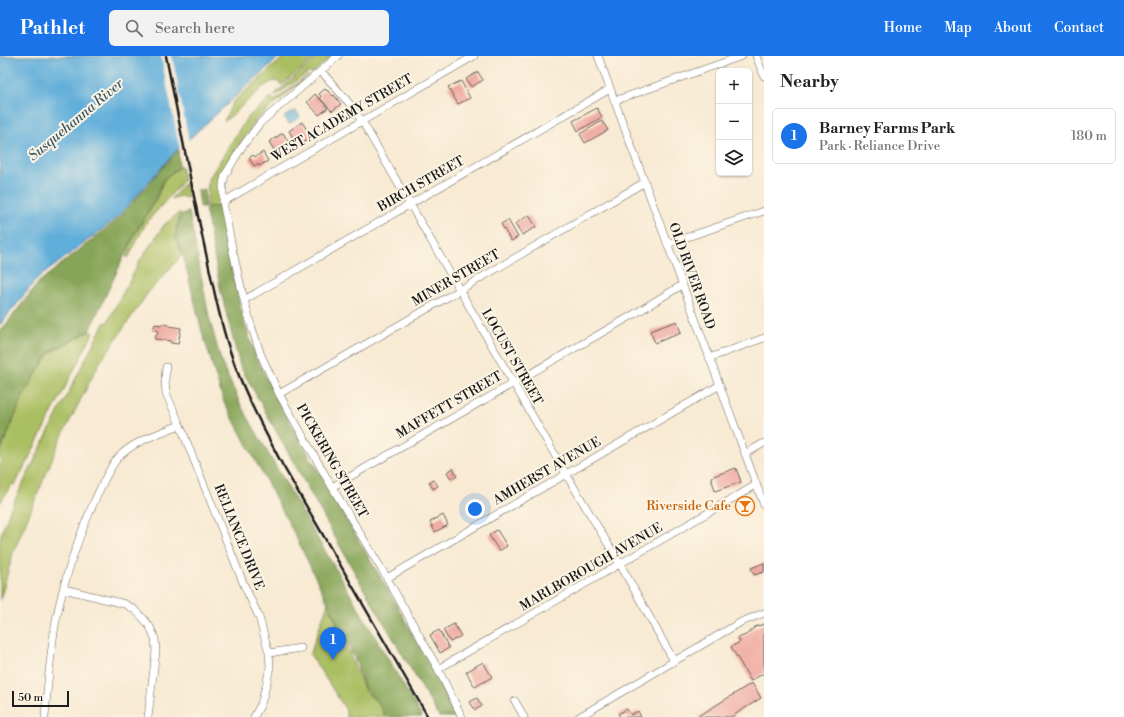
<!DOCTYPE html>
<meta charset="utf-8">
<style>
:root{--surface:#fff;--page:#f2f2f2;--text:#222;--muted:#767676;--line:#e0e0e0;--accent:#1a73e8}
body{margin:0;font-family:"Libre Bodoni",serif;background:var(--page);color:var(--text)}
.controls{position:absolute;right:12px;top:12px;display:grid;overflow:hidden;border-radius:6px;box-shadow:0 1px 3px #0004}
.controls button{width:36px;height:36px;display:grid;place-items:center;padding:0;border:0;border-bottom:1px solid var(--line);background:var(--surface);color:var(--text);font:20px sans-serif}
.scale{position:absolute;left:12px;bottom:10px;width:57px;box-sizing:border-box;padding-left:4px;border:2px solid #1c1c1c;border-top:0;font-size:11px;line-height:14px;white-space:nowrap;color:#1c1c1c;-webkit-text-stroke:3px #fcf5e5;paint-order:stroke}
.you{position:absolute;left:475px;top:453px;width:14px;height:14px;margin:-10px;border:3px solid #fff;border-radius:50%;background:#1a73e8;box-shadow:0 0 0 6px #1a73e833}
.badge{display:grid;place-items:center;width:26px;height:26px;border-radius:50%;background:var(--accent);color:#fff;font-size:13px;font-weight:700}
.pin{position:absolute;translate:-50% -33px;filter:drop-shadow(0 1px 2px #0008)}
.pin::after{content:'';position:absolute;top:21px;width:14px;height:12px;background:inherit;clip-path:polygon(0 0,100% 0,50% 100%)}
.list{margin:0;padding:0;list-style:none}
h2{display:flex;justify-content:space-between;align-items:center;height:52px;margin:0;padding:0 16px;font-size:17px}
h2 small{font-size:13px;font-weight:400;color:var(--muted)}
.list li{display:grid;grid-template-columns:26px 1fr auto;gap:12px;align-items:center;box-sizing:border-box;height:56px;margin:0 8px 8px;padding:0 8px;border:1px solid var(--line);border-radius:6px}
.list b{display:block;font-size:15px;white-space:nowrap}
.list p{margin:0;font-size:13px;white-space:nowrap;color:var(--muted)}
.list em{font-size:13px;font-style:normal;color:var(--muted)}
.icon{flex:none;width:22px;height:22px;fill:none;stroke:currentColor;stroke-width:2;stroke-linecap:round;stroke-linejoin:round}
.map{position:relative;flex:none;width:764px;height:661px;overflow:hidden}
header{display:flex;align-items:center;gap:24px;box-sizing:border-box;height:56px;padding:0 20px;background:var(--accent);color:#fff}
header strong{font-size:19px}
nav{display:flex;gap:22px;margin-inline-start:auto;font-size:14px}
.search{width:280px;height:36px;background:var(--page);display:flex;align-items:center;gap:10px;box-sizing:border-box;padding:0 14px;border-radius:6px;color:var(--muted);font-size:15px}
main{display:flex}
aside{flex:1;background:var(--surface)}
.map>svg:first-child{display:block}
</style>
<header>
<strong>Pathlet</strong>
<div class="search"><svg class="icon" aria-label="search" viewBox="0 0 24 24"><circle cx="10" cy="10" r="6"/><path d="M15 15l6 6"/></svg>Search here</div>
<nav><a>Home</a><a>Map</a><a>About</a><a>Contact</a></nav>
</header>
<main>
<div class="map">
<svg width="764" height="661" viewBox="0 0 764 661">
<rect width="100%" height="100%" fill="#fcf5e5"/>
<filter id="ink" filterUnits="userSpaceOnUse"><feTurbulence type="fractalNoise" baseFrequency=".025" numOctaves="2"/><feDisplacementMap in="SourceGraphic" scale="8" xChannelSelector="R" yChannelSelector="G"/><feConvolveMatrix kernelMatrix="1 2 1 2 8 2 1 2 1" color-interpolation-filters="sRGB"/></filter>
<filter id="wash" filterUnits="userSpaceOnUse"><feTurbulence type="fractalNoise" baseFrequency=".012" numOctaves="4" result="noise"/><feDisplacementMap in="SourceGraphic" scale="16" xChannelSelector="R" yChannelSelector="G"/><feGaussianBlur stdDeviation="0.9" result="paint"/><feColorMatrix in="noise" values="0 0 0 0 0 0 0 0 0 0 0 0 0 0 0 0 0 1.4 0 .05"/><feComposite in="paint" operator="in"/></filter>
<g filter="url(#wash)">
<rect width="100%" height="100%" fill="#f8ead3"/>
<path fill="#aabe62" stroke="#636d3f" d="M285,0h31l-34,29 -4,-3 -5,-1 -10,6 -33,30 -6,4 9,-19z
M318,0h14l-20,18 -3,-2 -34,24 -1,-1z
M309,19l-53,45 -19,28 -17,30 -2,12 2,16 -13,1 1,-27 38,-61 25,-22 3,4z
M181,110l3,14 -38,43 -18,35 -2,-2 9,-22 21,-34 8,-21z
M185,127l3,14 -2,1 -6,-2 -9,3z
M180,156l-5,25 7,18 -34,38 -48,69 -40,78 -47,113 -13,48v-64l10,-27 48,-97 46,-90h3l34,-64 23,-34z
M90,275l3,2 -78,152 -3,-1 -12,19v-50l23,-57 15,-25 13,-19z
M328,547l37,88 15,14 5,12h-39v-7l-36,-56z"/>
<path fill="#87a558" stroke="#52603a" d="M178,94l1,17 -15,12 -9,20 -20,34 -46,98 -38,20 -13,19 -15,26 -23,55v-119l39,-50 79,-63z
M205,133v18h-5l-2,-17z
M220,150l13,72 12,47 12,34 19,39 131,225 50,94h-18l-83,-142 -116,-209 -19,-73 -13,-71 -3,-13 2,-2z
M189,156l20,105 13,47 19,41 31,55 150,257h-37l-5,-12 -16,-17 -8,-26 -28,-59 -36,-74 -69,-129 -22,-72 -18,-73 -8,-18 6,-23z"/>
<path fill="#60aeda" stroke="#3e657b" d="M0,0h280l-104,95 -59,67 -80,61 -37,46z
M295,54l5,7 -11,7 -5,-7z"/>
<path fill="#f8ead3" d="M161,0h11l17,86 -9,8z"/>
<g id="blocks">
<path fill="#efa69e" d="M478,16l5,8 -12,7 -5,-8z
M461,25l9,17 -12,6 -10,-17z
M325,33l2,2v-1l6,6 1,-1 7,9 -9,7 -12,-13 1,-2 -2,-2z
M315,38l13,14 -9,7 -12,-13z
M597,52l5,9 -24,14 -5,-10z
M602,65l6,9 -23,13 -5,-9z
M302,66l10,16 -14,8 -9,-15z
M283,77l10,16 -14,8 -10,-15z
M263,96l5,9 -9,5 -1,-2 -4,2 -5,-8 4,-3 2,2z
M529,159l7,12 -14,8 -7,-11z
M508,164l10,17 -7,4 -10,-17z
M677,265l4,12 -26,10 -5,-12z
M155,268l5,1 1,-1 8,1v1l12,2 -3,16 -7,-1v-2l-16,-2 1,-4h1l1,-5h-5z
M453,412l4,8 -6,3 -4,-7z
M736,412l5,14 -26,9 -4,-14z
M434,424l4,6 -5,3 -4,-7z
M443,459l5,10 -13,7 -5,-10z
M497,474l10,16 -8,5 -10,-16z
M764,507v9l-10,3 -3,-7z
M454,568l7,12 -11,6 -7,-12z
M764,568v49l-13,8 -20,-34 9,-5 -2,-4 8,-3 9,-8z
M439,574l10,18 -9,5 -10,-18z
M483,606l9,15 -17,10 -9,-15z
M752,627l9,15 -30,19h-34z
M477,642l5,8 -7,4 -5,-8z
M627,653l4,6 7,-4 3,6h-21l-2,-3z"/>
</g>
</g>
<g filter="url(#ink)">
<use href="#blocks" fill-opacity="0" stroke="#69645c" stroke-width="1"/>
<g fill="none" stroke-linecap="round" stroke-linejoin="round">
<g stroke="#69645c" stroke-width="8">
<path id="street" d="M338,0l-78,67 -18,24 -17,28 -2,9v18l10,50 11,48 8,28 9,27 18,39 53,93 55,91 51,91 24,48
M598,0l166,449
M756,0l8,20
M321,15l28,32 13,18 204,353 54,90 54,97
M614,45l128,-45
M223,146l251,-146
M667,188l97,-33
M244,244l366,-211
M709,302l55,-20
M166,311l-1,13 1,13 14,32 64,160 15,32 10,36 1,13 -3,16 -6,22 -7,13
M279,338l181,-104 185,-108
M745,398l19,-11
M332,431l299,-171 51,-31
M387,522l333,-193
M64,533l61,15 10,6 8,8 7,9 5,11 1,13 -8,66
M269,597l32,-5
M438,613l318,-184
M515,645l9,16
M45,661c2,-28 5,-57 9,-85 7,-44 22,-89 40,-130 6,-13 14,-32 23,-43 14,-17 43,-26 63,-34
M579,661l162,-95 23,-9"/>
</g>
<use href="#street" stroke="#fff" stroke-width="7"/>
<path stroke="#1c1c1c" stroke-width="2.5" d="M166,0c13,64 25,129 39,193 8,35 14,71 26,105 13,39 32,74 51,110l146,253"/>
</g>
</g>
<defs>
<g id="bar-ring" transform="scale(1)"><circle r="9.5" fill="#fcf5e5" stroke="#e8710a" stroke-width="1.5"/><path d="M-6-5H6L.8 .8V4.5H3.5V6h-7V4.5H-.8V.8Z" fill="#e8710a"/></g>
</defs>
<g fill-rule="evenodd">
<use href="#bar-ring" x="745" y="450"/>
</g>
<g text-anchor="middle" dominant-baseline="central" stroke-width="4" stroke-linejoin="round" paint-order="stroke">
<g font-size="13" fill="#1c1c1c" stroke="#fcf5e5">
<text transform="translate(342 62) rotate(-30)">WEST ACADEMY STREET</text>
<text transform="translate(421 128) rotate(-30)">BIRCH STREET</text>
<text transform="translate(692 220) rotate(70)">OLD RIVER ROAD</text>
<text transform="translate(456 222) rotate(-30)">MINER STREET</text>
<text transform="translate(512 301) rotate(60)">LOCUST STREET</text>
<text transform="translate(449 349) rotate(-30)">MAFFETT STREET</text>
<text transform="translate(332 405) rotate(60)">PICKERING STREET</text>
<text transform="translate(547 415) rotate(-30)">AMHERST AVENUE</text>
<text transform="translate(239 481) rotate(68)">RELIANCE DRIVE</text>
<text transform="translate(591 511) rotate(-30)">MARLBOROUGH AVENUE</text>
</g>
<g font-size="13" fill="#c56008" stroke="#fcf5e5" text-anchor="end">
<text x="731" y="450">Riverside Cafe</text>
</g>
<g font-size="14" font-style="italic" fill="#375668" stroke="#fcf5e5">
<text transform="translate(76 64) rotate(-40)">Susquehanna River</text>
</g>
</g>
</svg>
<div class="controls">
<button>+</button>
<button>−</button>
<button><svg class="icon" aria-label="layers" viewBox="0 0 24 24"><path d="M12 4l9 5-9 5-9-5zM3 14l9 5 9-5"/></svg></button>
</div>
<div class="scale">50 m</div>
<div class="you"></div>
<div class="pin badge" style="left:333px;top:604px">1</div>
</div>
<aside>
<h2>Nearby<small></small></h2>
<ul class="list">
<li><span class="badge">1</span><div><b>Barney Farms Park</b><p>Park · Reliance Drive</p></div><em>180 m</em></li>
</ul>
</aside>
</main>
